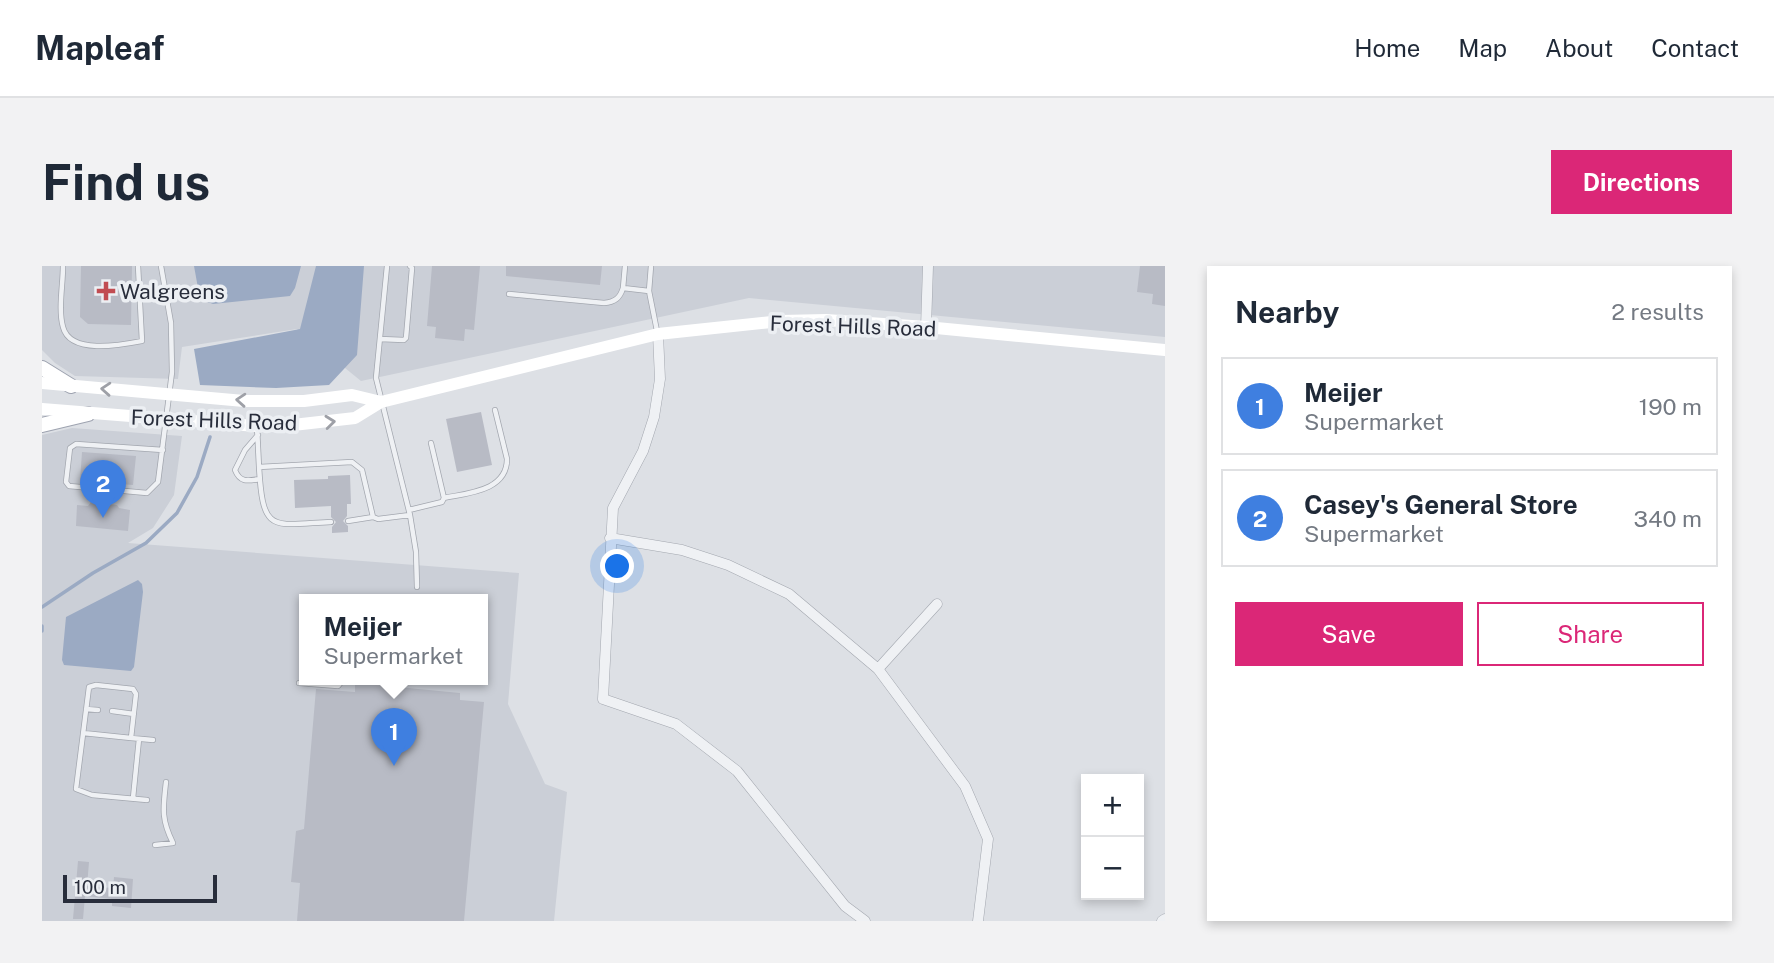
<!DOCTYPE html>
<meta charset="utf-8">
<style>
:root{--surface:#fff;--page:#f2f2f3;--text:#1f2937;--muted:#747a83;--line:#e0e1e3;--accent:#db2777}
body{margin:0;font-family:"Public Sans",sans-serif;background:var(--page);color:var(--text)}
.controls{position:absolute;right:21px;bottom:21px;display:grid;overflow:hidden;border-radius:0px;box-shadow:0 4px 10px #0003}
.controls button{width:63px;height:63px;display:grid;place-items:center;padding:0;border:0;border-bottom:2px solid var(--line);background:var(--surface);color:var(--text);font:35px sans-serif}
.scale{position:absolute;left:21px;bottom:18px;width:154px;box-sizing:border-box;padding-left:7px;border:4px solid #282d3b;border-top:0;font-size:19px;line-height:24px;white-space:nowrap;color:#282d3b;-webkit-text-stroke:5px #eceff3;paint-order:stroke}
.you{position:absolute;left:576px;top:301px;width:24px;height:24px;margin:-18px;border:5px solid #fff;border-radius:50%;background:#1a73e8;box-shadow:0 0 0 10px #1a73e833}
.badge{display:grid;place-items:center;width:46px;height:46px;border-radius:50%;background:var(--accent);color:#fff;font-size:23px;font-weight:700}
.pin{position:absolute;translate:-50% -58px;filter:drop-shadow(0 2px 4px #0008)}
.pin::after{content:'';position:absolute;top:37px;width:24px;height:21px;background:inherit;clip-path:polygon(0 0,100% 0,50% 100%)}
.popup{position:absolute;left:257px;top:328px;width:189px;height:91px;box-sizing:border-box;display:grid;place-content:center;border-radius:0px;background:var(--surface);filter:drop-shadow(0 2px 5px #0005);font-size:23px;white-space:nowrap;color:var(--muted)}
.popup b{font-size:26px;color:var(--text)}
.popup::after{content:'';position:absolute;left:50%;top:100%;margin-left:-14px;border:14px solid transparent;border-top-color:var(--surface)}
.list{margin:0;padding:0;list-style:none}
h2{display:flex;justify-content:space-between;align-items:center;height:91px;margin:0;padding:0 28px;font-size:30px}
h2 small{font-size:23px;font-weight:400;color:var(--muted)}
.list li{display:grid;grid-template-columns:46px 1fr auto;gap:21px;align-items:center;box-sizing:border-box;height:98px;margin:0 14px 14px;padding:0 14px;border:2px solid var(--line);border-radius:0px}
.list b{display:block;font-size:26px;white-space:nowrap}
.list p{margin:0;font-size:23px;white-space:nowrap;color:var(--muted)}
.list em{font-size:23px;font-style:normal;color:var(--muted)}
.actions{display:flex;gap:14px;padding:21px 28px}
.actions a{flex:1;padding:16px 0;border:2px solid var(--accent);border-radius:0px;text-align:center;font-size:24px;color:var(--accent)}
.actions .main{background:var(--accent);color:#fff}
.map{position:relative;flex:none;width:1123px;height:655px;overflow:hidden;border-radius:0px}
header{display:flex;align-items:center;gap:42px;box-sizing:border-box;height:98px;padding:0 35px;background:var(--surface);border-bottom:2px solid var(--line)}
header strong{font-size:33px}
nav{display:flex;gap:38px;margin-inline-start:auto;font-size:24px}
.intro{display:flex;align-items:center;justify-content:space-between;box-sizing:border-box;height:168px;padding:0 42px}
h1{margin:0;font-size:49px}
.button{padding:18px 32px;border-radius:0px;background:var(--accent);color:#fff;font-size:24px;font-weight:700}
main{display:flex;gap:42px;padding:0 42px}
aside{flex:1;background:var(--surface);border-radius:0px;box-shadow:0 4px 10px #0003}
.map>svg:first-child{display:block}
</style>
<header>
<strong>Mapleaf</strong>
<nav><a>Home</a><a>Map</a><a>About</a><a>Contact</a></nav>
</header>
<div class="intro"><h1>Find us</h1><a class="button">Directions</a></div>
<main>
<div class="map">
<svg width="1123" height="655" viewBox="0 0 1123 655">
<rect width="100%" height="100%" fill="#dde0e5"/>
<path fill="#cbcfd7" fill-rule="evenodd" d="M0,0h1123v71l-416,-39 -388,83 -64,-52 -115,18 -4,32 -103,-3 -20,-13 -13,-13z
M30,162l110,8 -8,59 -21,33 -25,15 391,30 -11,131 37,80 22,8 -13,129h-512v-486zM263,334h178v80h-178z"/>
<path fill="#9baac3" d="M152,0h107l-6,22 -5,8 -77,8 -13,-5z
M274,0h48l-7,89 -28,30 -53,3 -76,-3 -6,-36 106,-20z
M96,314l4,4 1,8 -9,75 -3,4 -67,-6 -2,-5 4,-43z"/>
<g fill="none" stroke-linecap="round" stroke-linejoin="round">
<path stroke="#9baac3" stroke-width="3.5" d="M0,341l51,-34 53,-30 31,-30 20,-36 13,-40
M0,360v5"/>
</g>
<path fill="#b8bbc5" d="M39,0h51l-1,59 -43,-1 -8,-7z
M390,0h48l-6,64 -9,-1 -1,12 -29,-3 1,-11 -9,-1z
M464,0h96l-2,19 -94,-9z
M1098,0h25v40l-13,-2 1,-10 -16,-2z
M439,146l11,53 -35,7 -11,-53z
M40,186l54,4 -3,29 -53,-4z
M308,209l1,29h-4v12l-4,5 5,5v6l-16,1v-6l4,-5 -5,-5v-11l-36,2 -1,-28 34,-1v-3z
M49,236l26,3 2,3 11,2 -2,21 -52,-5 1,-21 11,1z
M313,417l105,10v7l24,2 -20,219h-167l3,-38 -9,-1 5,-51 8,-2 12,-140 39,3z
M36,595l11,1 -2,24 26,2 1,-11 19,2 -2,29 -19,-2v-7l-27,-3 -2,23h-10z"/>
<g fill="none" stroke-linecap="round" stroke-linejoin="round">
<g stroke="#a3a7af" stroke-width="6">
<path id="lane" d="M21,0c0,19 -5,43 0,61 7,28 58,18 79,14l-4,-75
M119,0l10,57 1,49 -14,110 -11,11 -78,-7 -3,-4 4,-34 6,-4 87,6
M345,0l-11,112 34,137 6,37 1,35
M609,0l-2,25 8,40
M581,22l2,-22
M467,28l95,9c11,-1 16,-5 19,-15l26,3
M338,73l24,1 2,-2 6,-70 -2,-2
M215,161l2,40 93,-5 10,8 11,47 5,2 32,-4
M216,169l-13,15 -10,20c5,13 13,11 25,9
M217,201c4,67 12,58 72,55
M402,232c24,-5 63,-7 63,-39l-12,-49
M367,244l33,-8 2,-4 -13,-55
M306,255l25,-4
M257,417l39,3 5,-6
M44,443l12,1
M70,445l22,3
M41,467l48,5
M91,532l6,-59
M105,534l-55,-5 -16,-6 13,-102 7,-2 37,4 3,5 -5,44 22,2
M113,579l18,-2c-12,-24 -10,-35 -7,-61"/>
</g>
<g stroke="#a3a7af" stroke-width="11">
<path id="street" d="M884,61l2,-61
M616,68l2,45 -6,38 -11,34 -30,57 -10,191 73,25 61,47 108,135 20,15
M568,272l72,12 46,15 61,29 89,75 87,117 23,53 -10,82
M836,403l59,-65
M1120,655l3,-2"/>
</g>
<g stroke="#9ea3b0" stroke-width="16">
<path id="primary" d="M0,102l29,18
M0,159l46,-11"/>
</g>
<use href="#lane" stroke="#eff1f4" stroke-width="4.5"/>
<use href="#street" stroke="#eff1f4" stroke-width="10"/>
<path stroke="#fff" stroke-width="12" d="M0,117l202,18h60l48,-6 29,7
M0,143l215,17 36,-1 62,-7 26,-16 277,-68 123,-13 45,-1 100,7 239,23"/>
<use href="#primary" stroke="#fff" stroke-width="14"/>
</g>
<defs><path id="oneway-chevron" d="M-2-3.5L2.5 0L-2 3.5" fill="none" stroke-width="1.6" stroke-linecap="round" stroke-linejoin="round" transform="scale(1.75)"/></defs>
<g stroke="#9ea0a7">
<use href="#oneway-chevron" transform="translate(64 123) rotate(-176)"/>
<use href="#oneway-chevron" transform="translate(199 134) rotate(-176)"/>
<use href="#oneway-chevron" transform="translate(288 156) rotate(-6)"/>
</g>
<path fill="#c14c52" stroke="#eceff3" stroke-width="2.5" d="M60.5 14.5h7v7h7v7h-7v7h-7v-7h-7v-7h7z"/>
<g text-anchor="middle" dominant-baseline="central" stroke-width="7" stroke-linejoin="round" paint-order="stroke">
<g font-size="21" fill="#282d3b" stroke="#eceff3" text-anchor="start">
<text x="78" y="25">Walgreens</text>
</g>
<g font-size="21" fill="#282d3b" stroke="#eceff3">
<text transform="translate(811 60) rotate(2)">Forest Hills Road</text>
<text transform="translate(172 154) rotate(2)">Forest Hills Road</text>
</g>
</g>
</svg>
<div class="controls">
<button>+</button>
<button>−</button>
</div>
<div class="scale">100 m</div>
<div class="you"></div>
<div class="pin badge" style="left:352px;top:500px;background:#3f7fe0">1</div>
<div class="popup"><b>Meijer</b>Supermarket</div>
<div class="pin badge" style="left:61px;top:252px;background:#3f7fe0">2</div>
</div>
<aside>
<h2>Nearby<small>2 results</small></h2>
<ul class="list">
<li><span class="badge" style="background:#3f7fe0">1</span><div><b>Meijer</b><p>Supermarket</p></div><em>190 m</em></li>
<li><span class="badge" style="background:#3f7fe0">2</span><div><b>Casey's General Store</b><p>Supermarket</p></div><em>340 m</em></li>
</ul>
<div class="actions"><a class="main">Save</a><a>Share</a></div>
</aside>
</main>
